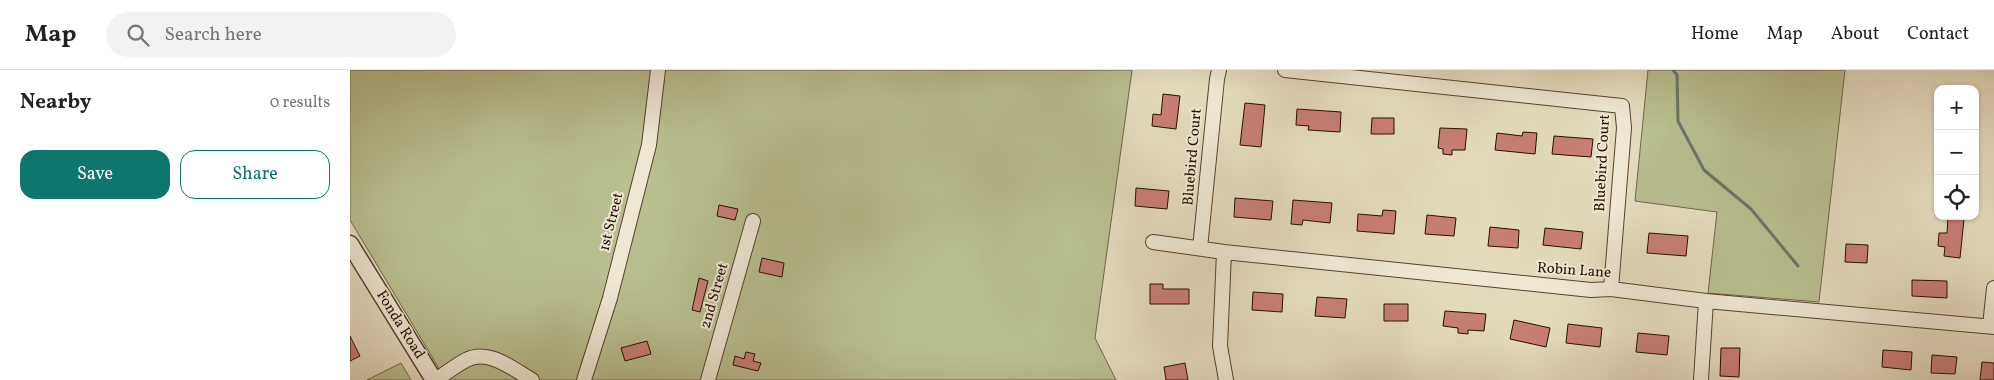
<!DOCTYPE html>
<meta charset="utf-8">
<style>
:root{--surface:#fff;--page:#f2f2f2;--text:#222;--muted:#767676;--line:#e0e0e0;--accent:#0f766e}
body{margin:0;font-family:Vollkorn,serif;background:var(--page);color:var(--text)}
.controls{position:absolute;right:15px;top:15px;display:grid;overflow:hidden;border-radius:10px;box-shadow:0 1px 4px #0004}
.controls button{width:45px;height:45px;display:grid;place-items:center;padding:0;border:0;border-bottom:1px solid var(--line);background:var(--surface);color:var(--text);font:25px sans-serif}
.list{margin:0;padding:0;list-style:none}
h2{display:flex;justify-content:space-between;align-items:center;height:65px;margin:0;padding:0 20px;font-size:21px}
h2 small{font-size:16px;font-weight:400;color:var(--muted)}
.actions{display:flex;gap:10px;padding:15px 20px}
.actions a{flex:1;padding:11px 0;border:1px solid var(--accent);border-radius:15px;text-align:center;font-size:18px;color:var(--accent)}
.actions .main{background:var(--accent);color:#fff}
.icon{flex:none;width:28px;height:28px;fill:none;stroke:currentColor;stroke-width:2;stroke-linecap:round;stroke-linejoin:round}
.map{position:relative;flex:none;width:1644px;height:310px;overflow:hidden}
header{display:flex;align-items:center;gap:30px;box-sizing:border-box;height:70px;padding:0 25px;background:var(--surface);border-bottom:1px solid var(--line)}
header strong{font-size:24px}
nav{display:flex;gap:28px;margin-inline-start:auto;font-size:18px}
.search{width:350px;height:45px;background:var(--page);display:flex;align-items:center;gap:12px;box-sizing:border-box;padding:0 18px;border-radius:28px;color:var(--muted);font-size:19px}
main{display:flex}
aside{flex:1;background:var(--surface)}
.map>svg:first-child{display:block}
</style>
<header>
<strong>Map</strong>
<div class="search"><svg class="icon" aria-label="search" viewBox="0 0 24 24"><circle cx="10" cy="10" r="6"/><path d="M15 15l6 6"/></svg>Search here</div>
<nav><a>Home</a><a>Map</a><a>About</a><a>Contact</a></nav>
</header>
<main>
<aside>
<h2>Nearby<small>0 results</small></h2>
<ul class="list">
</ul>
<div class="actions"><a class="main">Save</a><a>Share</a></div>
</aside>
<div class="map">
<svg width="1644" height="310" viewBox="0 0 1644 310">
<rect width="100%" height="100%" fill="#e3dabd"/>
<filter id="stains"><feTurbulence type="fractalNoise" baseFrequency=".004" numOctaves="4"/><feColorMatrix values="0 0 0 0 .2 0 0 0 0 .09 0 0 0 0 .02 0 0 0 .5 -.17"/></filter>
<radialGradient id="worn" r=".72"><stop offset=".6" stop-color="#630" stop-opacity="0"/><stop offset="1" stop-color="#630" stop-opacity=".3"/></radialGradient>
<path fill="#b8be8e" stroke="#706647" d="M0,0h782l-37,268 21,42h-670l-96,-160z
M1298,0h197l-26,232 -111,-9 9,-81 -82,-11z
M51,293l10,17h-44z"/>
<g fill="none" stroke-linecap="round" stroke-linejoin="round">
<path stroke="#6a7667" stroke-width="3" d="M1323,0l4,5 1,46 26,49 47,39 47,57"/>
</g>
<path fill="#c77e73" stroke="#290e00" d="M813,24l17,2 -4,33 -24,-3 1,-12 8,1z
M895,33l20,2 -4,42 -21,-2z
M947,39l44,3 -1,20 -32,-2 1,-4 -13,-1z
M1022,48h22v16h-23z
M1090,58l27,1 -2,21h-13v5l-9,-1v-5l-5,-1z
M1173,62l14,1 -2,21 -40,-4 2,-17 25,3z
M1204,66l39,3 -2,18 -39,-3z
M786,118l33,3 -2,18 -32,-3z
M885,128l38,3 -2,19 -37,-3z
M943,130l39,3 -2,20 -27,-3 -1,5 -11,-1z
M369,135l19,4 -3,11 -18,-4z
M1033,140l13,1 -2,23 -37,-3 1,-17 24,2z
M1077,145l29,3 -2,18 -29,-2z
M1598,147l16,2 -4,39 -16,-2 1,-9 -7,-1 1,-13h8z
M1140,157l29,3 -1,18 -30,-2z
M1195,158l38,4 -2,17 -38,-4z
M1299,163l39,3 -2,20 -39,-3z
M1496,174l22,1 -1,18 -22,-1z
M412,188l22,5 -2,14 -23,-5z
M349,208l9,3 -8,31 -8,-2z
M1562,210l35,1v17l-35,-2z
M800,214h13v5h26v15h-39z
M903,222l30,2 -1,18 -30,-2z
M967,227l30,2 -2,19 -30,-2z
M1034,234h24v17h-24z
M1095,241l41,3 -2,17 -16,-1v4l-10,-1v-5l-15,-2z
M1164,250l36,8 -4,19 -36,-8z
M1218,254l34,4 -2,19 -34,-4z
M1288,263l31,3 -2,19 -31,-3z
M0,266l10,20 -10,5z
M297,271l4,13 -26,7 -4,-13z
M1371,278h19l-1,29 -19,-1z
M1533,280l29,2 -1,18 -29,-3z
M396,282l9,2 -2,7 8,2 -3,8 -25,-6 2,-9 9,3z
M1582,285l25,2 -2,17 -24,-1z
M1632,292l12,1v17h-14z
M835,293l3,17h-22l-2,-13z"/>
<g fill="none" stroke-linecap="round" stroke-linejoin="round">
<g stroke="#58412f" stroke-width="16">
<path id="minor" d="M935,0l337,36 2,22 -13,161
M803,172l71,10 367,38 20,-1 95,12 288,26
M850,178l17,-169 2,-9
M874,182l-4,94 6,34
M1640,256l4,-38
M86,310c10,-7 19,-14 30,-20 22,-12 47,9 66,20
M234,310l26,-82 39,-153 9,-75
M358,310l45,-159
M1351,310l5,-79"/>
</g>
<g stroke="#58412f" stroke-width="19">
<path id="tertiary" d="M0,174l84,136"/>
</g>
<use href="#minor" stroke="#ede7d4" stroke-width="14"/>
<use href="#tertiary" stroke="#ede7d4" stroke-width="16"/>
</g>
<g text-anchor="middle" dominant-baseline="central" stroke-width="4" stroke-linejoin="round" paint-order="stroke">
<g font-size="15" fill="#290e00" stroke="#ede7d4">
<text transform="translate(843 87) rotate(-85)">Bluebird Court</text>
<text transform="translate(1253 93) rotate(-87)">Bluebird Court</text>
<text transform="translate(262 152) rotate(-76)">1st Street</text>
<text transform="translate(1224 201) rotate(4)">Robin Lane</text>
<text transform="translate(365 226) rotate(-74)">2nd Street</text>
<text transform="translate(50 255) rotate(58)">Fonda Road</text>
</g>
</g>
<rect width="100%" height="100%" filter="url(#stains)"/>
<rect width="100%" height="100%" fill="url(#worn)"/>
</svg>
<div class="controls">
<button>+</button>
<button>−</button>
<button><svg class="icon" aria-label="locate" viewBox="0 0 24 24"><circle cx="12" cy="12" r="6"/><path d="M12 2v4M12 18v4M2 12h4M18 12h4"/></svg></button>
</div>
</div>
</main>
